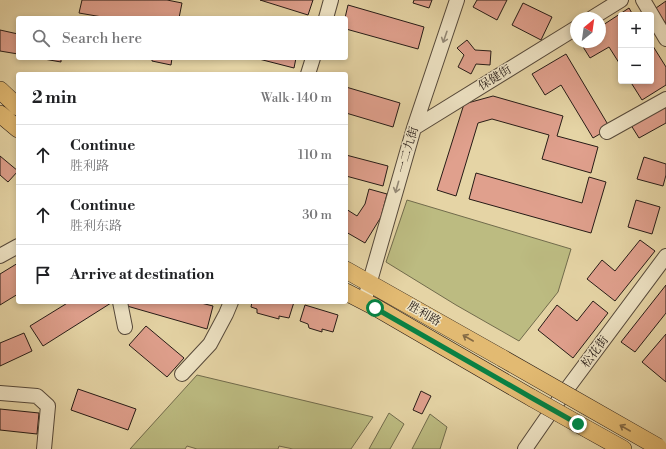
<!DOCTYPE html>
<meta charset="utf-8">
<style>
:root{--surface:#fff;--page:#f2f2f2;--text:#202124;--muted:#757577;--line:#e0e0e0}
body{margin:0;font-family:"Libre Bodoni","Noto Serif SC",serif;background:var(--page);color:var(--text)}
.controls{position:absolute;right:12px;top:12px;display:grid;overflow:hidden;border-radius:4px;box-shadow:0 2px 6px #0003}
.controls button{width:36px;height:36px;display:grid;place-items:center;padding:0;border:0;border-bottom:1px solid var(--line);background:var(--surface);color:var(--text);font:20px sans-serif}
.compass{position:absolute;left:570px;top:12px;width:36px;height:36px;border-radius:50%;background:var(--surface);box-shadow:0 2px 6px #0003;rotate:29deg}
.stop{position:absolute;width:12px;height:12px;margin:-9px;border:3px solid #0b8043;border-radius:50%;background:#fff}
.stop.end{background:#0b8043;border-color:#fff;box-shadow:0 1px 4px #0008}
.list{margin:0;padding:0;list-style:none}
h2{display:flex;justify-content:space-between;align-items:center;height:52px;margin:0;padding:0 16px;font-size:17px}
h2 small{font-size:13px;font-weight:400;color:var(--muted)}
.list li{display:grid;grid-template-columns:26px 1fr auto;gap:12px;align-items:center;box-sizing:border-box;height:60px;padding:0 16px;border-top:1px solid var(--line)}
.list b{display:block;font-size:15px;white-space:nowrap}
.list p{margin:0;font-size:13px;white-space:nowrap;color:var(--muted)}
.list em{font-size:13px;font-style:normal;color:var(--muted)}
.icon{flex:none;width:22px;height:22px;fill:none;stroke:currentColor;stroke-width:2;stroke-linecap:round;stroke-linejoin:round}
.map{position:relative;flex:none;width:666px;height:449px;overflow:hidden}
.search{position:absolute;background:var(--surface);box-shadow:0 2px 6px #0003;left:16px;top:16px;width:332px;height:44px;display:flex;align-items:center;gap:10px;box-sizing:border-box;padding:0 14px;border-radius:4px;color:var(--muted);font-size:15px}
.panel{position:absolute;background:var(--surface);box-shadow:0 2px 6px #0003;left:16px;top:72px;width:332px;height:232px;border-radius:4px}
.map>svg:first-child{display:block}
</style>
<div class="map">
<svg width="666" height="449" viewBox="0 0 666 449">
<rect width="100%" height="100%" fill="#e5d4a5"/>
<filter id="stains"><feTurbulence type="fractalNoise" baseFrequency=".005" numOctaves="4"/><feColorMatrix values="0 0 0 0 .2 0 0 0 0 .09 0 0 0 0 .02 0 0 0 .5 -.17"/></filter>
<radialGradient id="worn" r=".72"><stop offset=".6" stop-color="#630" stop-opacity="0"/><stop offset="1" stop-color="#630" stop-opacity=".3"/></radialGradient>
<path fill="#bcbb81" stroke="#716b4c" d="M407,200l164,49 -13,43 -39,49 -63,-36 -70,-43z
M197,375l176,42 -22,32h-58l-14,-3 -1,3h-81l-10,-3 -2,3h-55z
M389,413l15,11 -14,25h-21z
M430,414l17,13 -7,22h-28z"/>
<path fill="#e0a08d" stroke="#261b16" d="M82,0h85l15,3 -3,15h-71l-29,-5z
M260,0h53l-5,15z
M414,0h18l-3,8 -16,-5z
M477,0h30l-10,20 -24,-13z
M666,1v22h-1l-9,-15z
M523,3l29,14 -11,23 -29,-15z
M348,5l76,22 -6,22 -72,-20v-11h-1z
M629,8l4,7h-12v51l-12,-19 -19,11 -10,-16h20v-15z
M0,30l18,4v20l-18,-3z
M467,40l8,10 16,1 -1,14 -14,-1 -5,10 -13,-7 6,-12 -7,-7z
M651,43l15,24v18l-24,15 -12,-19h21z
M566,54l44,74 -17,10 -32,-53 -16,10 -13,-21z
M38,58h23v4z
M152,58h20l-1,7 -19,-4z
M255,58h41l-2,10z
M346,87l54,16 -7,24 -47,-14z
M493,96l70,20 -6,20 41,11 -7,26 -49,-14 7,-24 -57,-16 -14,4 -22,73 -19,-6 27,-86z
M666,101v22l-27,15 -10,-16z
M346,155l42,11 -5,20 -37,-10z
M0,156l18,15 -10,11 -8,-7z
M644,157l22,7v11l-3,11 -26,-7z
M476,173l106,30 7,-26 17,5 -15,51 -122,-34z
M369,189l18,5 -6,23 -16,26 -19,-11v-23l11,7 8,-12z
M636,200l24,7 -8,27 -24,-7z
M640,240l15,11 -40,50 -28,-22 15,-19 13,11z
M18,263v31l-18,11v-31z
M666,285v28l-31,39 -14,-10z
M593,301l15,12 -35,45 -35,-28 19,-25 20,16z
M69,302h41l1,1 -68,43 -13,-20z
M128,302h69l16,4 -6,23 -80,-23z
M252,302h42l-5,16 -10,-2v3l-22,-6v-4l-6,-2z
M305,305l33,10 -5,17 -11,-3v3l-13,-4 -1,-4 -8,-3z
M146,326l38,32 -17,19 -38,-32z
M24,333l8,18 -32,15v-23z
M666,334v48l-24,-20z
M78,389l58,20 -8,21 -57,-20z
M421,391l10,5 -9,18 -9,-4z
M0,409l39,4 -2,21 -37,-4z"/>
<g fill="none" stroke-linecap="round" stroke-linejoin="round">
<g stroke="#56493a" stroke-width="16">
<path id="minor" d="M643,0l23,39
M326,18l5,-18
M592,18l29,-18
M308,74l5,-16
M414,128l162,-100
M607,132l59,-33
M0,256l18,-10
M120,302l5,25
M364,302l50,-174 43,-128
M182,374l28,-30 16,-30 5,-12
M0,393l37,3 11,10 -4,43
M525,449l36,-52 105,-141"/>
</g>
<g stroke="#261b16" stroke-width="18">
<path id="major" d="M0,90l18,17
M0,114l18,15
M346,270l156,88
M346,292l29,15 157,91
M578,424l45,25"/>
</g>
<use href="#minor" stroke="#eee3c4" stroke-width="14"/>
<use href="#major" stroke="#e2ba72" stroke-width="17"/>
<g stroke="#261b16" stroke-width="18" stroke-linecap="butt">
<path id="major-bridge" d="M502,358l156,89
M532,398l46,26"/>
</g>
<use href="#major-bridge" stroke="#e2ba72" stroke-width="17"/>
</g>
<defs><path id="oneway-shaft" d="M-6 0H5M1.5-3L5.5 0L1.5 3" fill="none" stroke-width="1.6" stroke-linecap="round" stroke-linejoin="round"/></defs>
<g stroke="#948976">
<use href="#oneway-shaft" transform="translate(445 37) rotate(109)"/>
<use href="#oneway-shaft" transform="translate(397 187) rotate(106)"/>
</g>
<g stroke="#846a44">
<use href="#oneway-shaft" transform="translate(468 338) rotate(-150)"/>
<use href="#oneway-shaft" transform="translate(625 428) rotate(-150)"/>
</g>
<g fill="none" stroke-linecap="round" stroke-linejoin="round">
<path stroke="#0b8043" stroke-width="5" d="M375,308l157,90 46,26"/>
</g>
<g text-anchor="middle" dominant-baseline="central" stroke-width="3" stroke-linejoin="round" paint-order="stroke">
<g font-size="12" fill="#261b16" stroke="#eee3c4">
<text transform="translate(495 78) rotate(-32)">保健街</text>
<text transform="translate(408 150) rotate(-74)">一二九街</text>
<text transform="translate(424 314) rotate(30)">胜利路</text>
<text transform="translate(595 352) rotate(-53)">松花街</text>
</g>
</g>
<rect width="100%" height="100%" filter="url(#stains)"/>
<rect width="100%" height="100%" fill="url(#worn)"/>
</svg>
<div class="controls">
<button>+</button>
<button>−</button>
</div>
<svg class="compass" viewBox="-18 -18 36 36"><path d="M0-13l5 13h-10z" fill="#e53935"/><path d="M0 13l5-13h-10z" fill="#757577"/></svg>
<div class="stop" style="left:375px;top:308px"></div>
<div class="stop end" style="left:578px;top:424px"></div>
<div class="search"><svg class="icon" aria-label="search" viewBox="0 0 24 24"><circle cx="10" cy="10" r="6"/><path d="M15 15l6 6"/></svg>Search here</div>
<section class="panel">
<h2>2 min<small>Walk · 140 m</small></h2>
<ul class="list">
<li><svg class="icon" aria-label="ahead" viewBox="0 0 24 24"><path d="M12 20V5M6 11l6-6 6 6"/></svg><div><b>Continue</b><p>胜利路</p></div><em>110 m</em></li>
<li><svg class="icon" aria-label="ahead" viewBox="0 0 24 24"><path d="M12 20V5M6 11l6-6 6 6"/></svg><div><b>Continue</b><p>胜利东路</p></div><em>30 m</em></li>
<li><svg class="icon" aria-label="arrive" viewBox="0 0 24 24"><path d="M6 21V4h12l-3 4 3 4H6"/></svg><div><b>Arrive at destination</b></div></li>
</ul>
</section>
</div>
